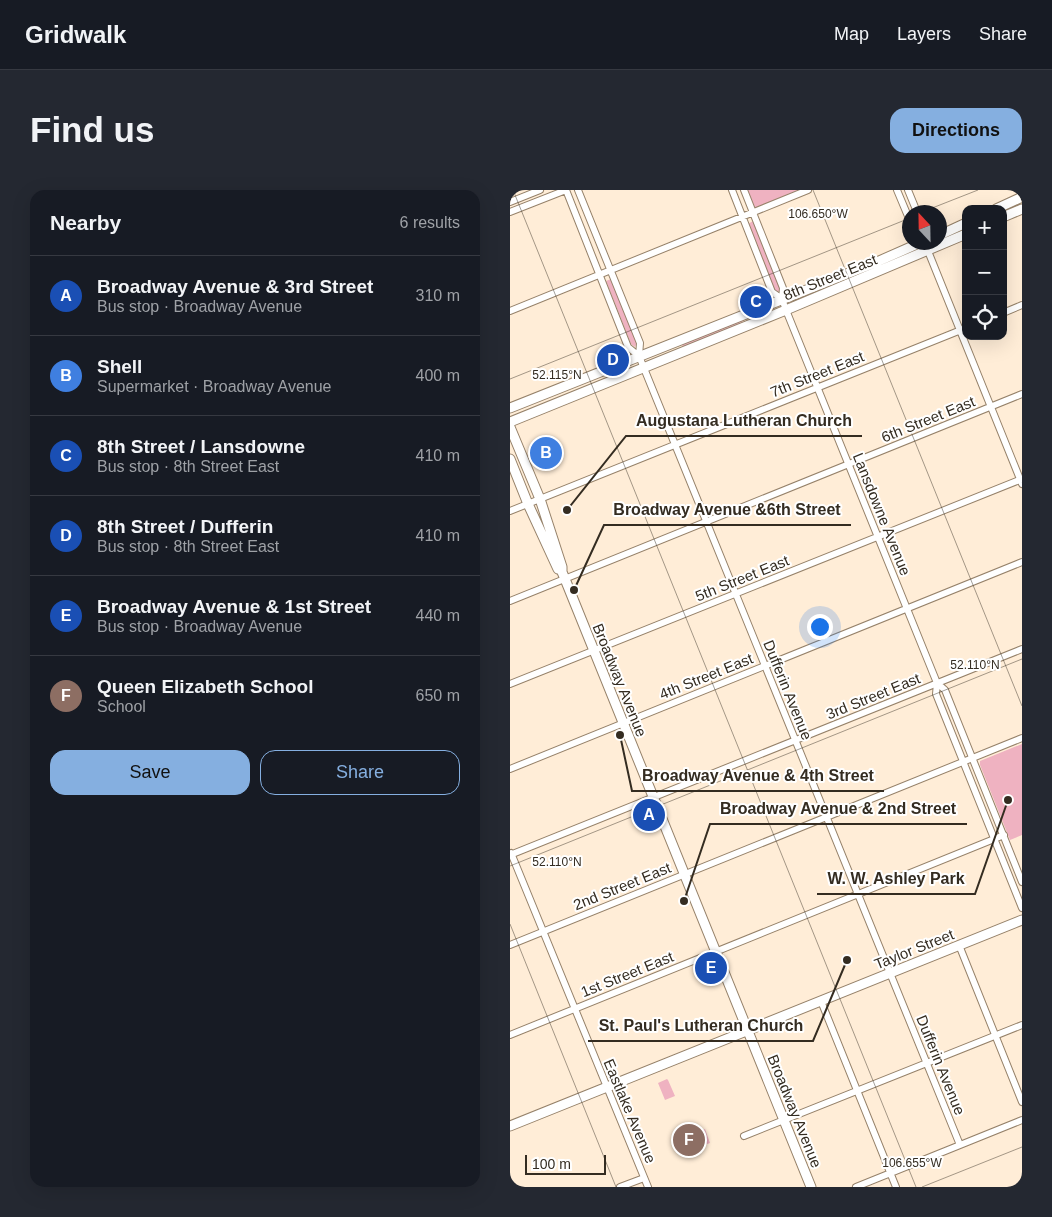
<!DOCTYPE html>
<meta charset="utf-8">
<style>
:root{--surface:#171b24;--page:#242831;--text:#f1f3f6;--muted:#9ea1a6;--line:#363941;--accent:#85afe0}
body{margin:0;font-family:Helvetica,sans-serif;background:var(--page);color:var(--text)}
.controls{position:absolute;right:15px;top:15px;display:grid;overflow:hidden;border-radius:10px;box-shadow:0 5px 20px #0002}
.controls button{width:45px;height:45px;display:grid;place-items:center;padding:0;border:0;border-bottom:1px solid var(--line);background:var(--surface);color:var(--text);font:25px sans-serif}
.compass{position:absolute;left:392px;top:15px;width:45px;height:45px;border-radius:50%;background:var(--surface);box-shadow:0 5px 20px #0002;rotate:338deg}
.scale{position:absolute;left:15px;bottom:12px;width:81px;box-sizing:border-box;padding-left:5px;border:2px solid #342c21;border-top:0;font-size:14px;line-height:18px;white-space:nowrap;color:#342c21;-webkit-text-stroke:4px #fff;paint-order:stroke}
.you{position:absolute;left:309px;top:436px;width:18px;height:18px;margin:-12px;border:4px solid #fff;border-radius:50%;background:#1a73e8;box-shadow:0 0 0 8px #1a73e833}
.badge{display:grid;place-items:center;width:32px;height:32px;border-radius:50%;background:var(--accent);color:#fff;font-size:16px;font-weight:700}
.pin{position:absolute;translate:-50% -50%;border:2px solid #fff;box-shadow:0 1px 5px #0006}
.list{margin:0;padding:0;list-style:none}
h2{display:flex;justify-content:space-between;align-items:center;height:65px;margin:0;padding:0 20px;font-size:21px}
h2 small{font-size:16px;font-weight:400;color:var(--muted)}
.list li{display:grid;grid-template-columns:32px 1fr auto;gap:15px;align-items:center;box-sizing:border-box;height:80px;padding:0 20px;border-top:1px solid var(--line)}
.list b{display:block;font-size:19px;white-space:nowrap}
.list p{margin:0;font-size:16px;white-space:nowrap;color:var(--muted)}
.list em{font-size:16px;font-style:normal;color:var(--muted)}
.actions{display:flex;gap:10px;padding:15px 20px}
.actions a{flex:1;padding:11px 0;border:1px solid var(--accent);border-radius:15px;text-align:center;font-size:18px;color:var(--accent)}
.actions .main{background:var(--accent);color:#111}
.icon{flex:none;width:28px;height:28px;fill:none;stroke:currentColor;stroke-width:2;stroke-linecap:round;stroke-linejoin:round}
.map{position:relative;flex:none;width:512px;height:997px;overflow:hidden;border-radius:15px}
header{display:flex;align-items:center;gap:30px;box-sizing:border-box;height:70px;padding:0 25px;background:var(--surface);border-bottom:1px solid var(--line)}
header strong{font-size:24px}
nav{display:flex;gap:28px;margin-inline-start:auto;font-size:18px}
.intro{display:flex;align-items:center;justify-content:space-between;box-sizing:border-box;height:120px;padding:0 30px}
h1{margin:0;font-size:35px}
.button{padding:12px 22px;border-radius:15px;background:var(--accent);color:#111;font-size:18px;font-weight:700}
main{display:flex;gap:30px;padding:0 30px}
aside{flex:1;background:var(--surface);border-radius:15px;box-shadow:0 5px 20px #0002}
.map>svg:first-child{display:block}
</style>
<header>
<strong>Gridwalk</strong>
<nav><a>Map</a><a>Layers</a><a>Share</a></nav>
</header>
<div class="intro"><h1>Find us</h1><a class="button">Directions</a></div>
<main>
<aside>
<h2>Nearby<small>6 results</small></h2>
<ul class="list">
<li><span class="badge" style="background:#1a4fb4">A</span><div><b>Broadway Avenue &amp; 3rd Street</b><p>Bus stop · Broadway Avenue</p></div><em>310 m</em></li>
<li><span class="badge" style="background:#3f7fe0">B</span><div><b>Shell</b><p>Supermarket · Broadway Avenue</p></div><em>400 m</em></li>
<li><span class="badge" style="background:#1a4fb4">C</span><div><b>8th Street / Lansdowne</b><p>Bus stop · 8th Street East</p></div><em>410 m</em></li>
<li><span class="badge" style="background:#1a4fb4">D</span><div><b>8th Street / Dufferin</b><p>Bus stop · 8th Street East</p></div><em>410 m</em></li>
<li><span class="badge" style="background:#1a4fb4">E</span><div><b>Broadway Avenue &amp; 1st Street</b><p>Bus stop · Broadway Avenue</p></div><em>440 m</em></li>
<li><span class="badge" style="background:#8d6e63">F</span><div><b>Queen Elizabeth School</b><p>School</p></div><em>650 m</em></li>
</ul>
<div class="actions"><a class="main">Save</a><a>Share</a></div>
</aside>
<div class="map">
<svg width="512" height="997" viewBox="0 0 512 997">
<rect width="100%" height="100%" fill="#ffedd7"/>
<path fill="#efb2c1" d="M234,0h64l-55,23z
M243,31l28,69 -5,3 -28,-69z
M101,89l26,63 -2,5 -4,-3 -25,-63z
M244,124v1l-21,12 -50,20 -1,-2 17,-8z
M512,554v91l-12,5 -30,-75v-4z
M157,889l1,1 7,16 -10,4 -7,-17z
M195,939l5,14 -11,4 -6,-13z"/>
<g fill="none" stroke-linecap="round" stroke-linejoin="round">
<g stroke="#96826a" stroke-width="8">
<path id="street" d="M56,0l62,157 11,9
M68,0l62,153 -1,13 321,789
M222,0l40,102 10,7 4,11 149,368 2,5 -1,11 86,214
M234,0l39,98 -1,11
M387,0l13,31
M398,0l9,22
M0,12l30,-12
M0,22l56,-22
M418,61l94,233
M0,121l298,-121
M493,123l19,-8
M0,321l456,-183
M0,411l512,-207
M427,493l8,7 77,192
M0,494l512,-205
M0,579l512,-207
M1,663l137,334
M0,665l512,-206
M0,755l512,-207
M449,755l63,157
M311,811l75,186
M0,845l494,-200
M234,946l278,-111
M110,997l24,-9
M346,997l166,-67"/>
</g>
<g stroke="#96826a" stroke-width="11">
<path id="secondary" d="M486,19l26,-12
M493,27l19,-8
M430,45l26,-12
M0,218l369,-147 43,-19
M0,232l276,-112 180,-76
M0,237l30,72 22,68v5l3,7 246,608
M0,269l18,45 30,65
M0,936l512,-206"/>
</g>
<use href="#street" stroke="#fff" stroke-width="6"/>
<use href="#secondary" stroke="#fff" stroke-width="9"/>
</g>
<path fill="none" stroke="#342c21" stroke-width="1" stroke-opacity="0.45" d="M3,0l403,997M303,0l209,516M412,22l56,-22M0,189l400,-161M0,676l512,-207M0,734l106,263M412,997l100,-40"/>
<g text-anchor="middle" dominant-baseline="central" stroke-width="4" stroke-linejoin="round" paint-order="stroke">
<g font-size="15" fill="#342c21" stroke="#fff">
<text transform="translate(320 87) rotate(-22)">8th Street East</text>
<text transform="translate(307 184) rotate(-22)">7th Street East</text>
<text transform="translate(418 229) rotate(-22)">6th Street East</text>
<text transform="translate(372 324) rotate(68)">Lansdowne Avenue</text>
<text transform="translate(232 388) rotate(-22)">5th Street East</text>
<text transform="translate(196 486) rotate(-22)">4th Street East</text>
<text transform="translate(110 490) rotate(68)">Broadway Avenue</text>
<text transform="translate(278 500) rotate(68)">Dufferin Avenue</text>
<text transform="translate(363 506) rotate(-22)">3rd Street East</text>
<text transform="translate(112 696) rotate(-22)">2nd Street East</text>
<text transform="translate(404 759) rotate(-22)">Taylor Street</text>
<text transform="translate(117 784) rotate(-22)">1st Street East</text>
<text transform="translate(431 875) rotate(68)">Dufferin Avenue</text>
<text transform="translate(120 921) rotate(67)">Eastlake Avenue</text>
<text transform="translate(285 921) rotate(68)">Broadway Avenue</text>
</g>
</g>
<g font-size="12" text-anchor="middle" fill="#342c21" stroke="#fff" stroke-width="4" stroke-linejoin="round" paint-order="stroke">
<text x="308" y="28">106.650°W</text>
<text x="47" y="189">52.115°N</text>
<text x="465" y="479">52.110°N</text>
<text x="47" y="676">52.110°N</text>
<text x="402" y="977">106.655°W</text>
</g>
<path fill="none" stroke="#342c21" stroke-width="2" d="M57 320L116 246H352M64 400L94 335H341M110 545L122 601H374M174 711L200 634H457M498 610L465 704H307M337 770L303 851H78"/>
<g fill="#342c21" stroke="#fff" stroke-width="2">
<circle cx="57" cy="320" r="5"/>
<circle cx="64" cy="400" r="5"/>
<circle cx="110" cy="545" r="5"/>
<circle cx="174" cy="711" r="5"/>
<circle cx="498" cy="610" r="5"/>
<circle cx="337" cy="770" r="5"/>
</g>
<g font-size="16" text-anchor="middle" font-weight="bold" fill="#342c21" stroke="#fff" stroke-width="4" stroke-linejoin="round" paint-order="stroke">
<text x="234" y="236">Augustana Lutheran Church</text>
<text x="217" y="325">Broadway Avenue &amp;6th Street</text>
<text x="248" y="591">Broadway Avenue &amp; 4th Street</text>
<text x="328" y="624">Broadway Avenue &amp; 2nd Street</text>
<text x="386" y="694">W. W. Ashley Park</text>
<text x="191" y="841">St. Paul's Lutheran Church</text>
</g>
</svg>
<div class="controls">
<button>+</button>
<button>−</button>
<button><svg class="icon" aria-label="locate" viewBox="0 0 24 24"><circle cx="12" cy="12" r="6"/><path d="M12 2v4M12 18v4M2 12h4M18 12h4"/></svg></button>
</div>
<svg class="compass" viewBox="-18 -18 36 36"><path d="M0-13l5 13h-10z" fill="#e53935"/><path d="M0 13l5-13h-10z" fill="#9ea1a6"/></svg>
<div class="scale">100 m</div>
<div class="you"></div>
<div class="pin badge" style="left:139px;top:625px;background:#1a4fb4">A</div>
<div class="pin badge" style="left:36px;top:263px;background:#3f7fe0">B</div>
<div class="pin badge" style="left:246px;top:112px;background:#1a4fb4">C</div>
<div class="pin badge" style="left:103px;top:170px;background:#1a4fb4">D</div>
<div class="pin badge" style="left:201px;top:778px;background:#1a4fb4">E</div>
<div class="pin badge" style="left:179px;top:950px;background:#8d6e63">F</div>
</div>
</main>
